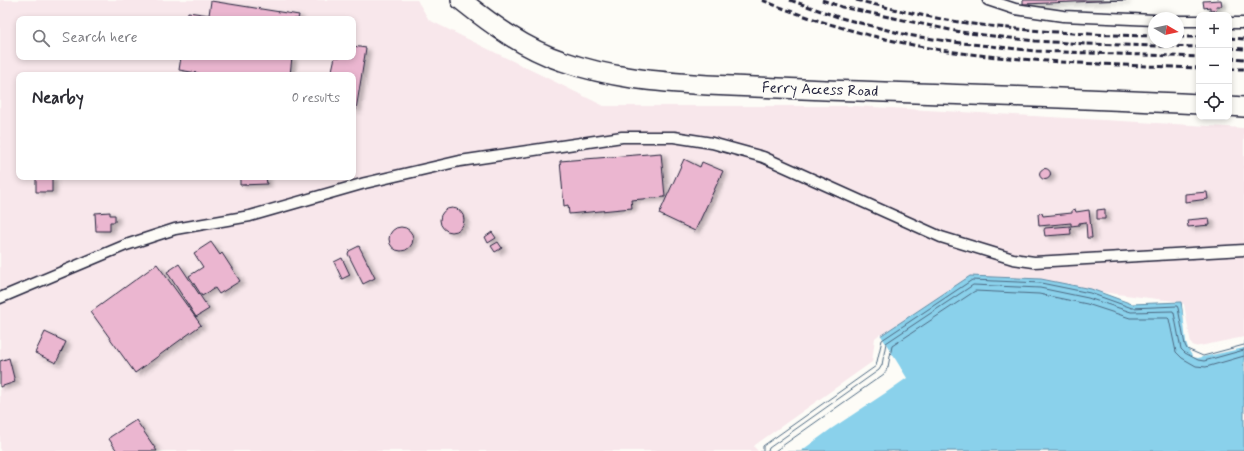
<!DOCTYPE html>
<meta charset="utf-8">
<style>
:root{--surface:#fff;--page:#f2f2f3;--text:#2b2b33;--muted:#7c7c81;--line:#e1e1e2}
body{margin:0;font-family:Mynerve,sans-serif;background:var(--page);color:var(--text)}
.controls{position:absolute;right:12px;top:12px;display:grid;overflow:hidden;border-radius:8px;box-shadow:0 2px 6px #0003}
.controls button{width:36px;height:36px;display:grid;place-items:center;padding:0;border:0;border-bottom:1px solid var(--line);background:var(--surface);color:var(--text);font:20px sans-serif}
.compass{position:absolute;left:1148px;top:12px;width:36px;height:36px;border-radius:50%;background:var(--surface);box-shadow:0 2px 6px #0003;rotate:99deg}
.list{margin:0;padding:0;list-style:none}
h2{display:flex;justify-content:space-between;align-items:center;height:52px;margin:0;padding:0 16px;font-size:17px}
h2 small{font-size:13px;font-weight:400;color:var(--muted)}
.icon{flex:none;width:22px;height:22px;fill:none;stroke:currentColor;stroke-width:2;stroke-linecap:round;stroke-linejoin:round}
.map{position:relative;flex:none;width:1244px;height:451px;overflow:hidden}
.search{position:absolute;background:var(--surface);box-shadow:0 2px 6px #0003;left:16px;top:16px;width:340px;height:44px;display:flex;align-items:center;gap:10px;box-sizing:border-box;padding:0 14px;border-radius:8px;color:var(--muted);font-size:15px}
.panel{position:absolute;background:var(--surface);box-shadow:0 2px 6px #0003;left:16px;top:72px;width:340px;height:108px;border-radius:8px}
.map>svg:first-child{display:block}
</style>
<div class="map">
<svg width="1244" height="451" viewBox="0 0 1244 451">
<defs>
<filter id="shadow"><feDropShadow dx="4.5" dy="2.5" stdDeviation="2" flood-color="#0004"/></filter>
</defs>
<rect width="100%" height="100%" fill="#fdfcf7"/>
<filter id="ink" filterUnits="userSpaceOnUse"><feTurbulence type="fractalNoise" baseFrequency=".025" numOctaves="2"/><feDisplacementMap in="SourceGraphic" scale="8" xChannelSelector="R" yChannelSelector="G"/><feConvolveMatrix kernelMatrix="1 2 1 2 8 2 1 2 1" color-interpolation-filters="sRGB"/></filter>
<g filter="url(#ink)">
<path fill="#f8e7eb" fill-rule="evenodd" d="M0,0h417l12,20 175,86h251l389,22v209l-54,11 -8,-46 -212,-26 -93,62 -4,25 -113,88h-760zM19,19h334v38h-334zM19,75h334v102h-334z"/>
<path fill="#8ad1eb" stroke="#608ba5" d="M970,276l71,3 50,10 41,15 49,-2 8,43 14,7 41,-11v110h-484l113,-88 4,-25z"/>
<path fill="#fdfcf7" d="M1182,304h2l7,40 12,6 41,-11v9l-46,10 -5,-1 -4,-6 -3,-9z
M880,334l27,44 -20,14 -56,37 -30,22h-43l-4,-4 1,-2 117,-83 3,-24z"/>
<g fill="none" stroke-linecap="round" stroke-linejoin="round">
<path stroke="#4c6881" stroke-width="1" d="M763,451v-5l113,-80 6,-26 90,-60 69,3 49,10 42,15 45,-2 1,2 7,37 2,4 16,7 41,-11
M768,451l1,-3 110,-78 3,-5 4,-22 87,-58 67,3 48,10 43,14 42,-1 1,2 7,36 4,4 13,7 6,1 40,-11
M775,451l109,-77 4,-7 4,-21 83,-55 64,3 48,10 43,14h38l1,1 7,33 6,6 14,8 10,1 38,-11"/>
</g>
<path fill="#ebb6d0" stroke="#22223b" filter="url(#shadow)" d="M1023,0h103l-103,4z
M1221,0l1,6h-6l1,4 -7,1v-4l-6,1 -1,-7z
M211,1l88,14 -1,4h-111l1,-7 21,3z
M353,46l13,2 -10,62 -3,-1v-34h-22l4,-18h18z
M181,57h111l-2,18h-81l-30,-5z
M661,153l4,44 -34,3 1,8 -63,6 -1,-9 -4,1 -4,-45z
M684,159l16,8 2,-5 21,9 -28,60 -36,-17z
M1039.5 174a5.5 5.5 0 1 1 11 0a5.5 5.5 0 1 1-11 0Z
M36,177h16v15h-16z
M240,177h26l1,7 -27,1z
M1207,192l1,7 -23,3v-8z
M440 220a12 12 0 1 1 24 0a12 12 0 1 1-24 0Z
M1075,209l1,3 13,-2 3,28h-5l-1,-16 -7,1v2l-8,1v-3l-32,3 -1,-12 4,-1 1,3 29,-3v-3z
M1105,209v10h-8v-9z
M110,212v3h5v7h-5v9h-14l-1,-18z
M1209,218l1,7 -22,2 -1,-7z
M1070,226l1,8 -26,2 -1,-6 1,-2z
M389 239a12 12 0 1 1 24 0a12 12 0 1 1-24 0Z
M492,232l4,6 -8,5 -3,-6z
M211,242l9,13 2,-2 18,28 -21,13 -4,-6 -13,8 -13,-20 14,-9 -9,-14z
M498,242l4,6 -7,4 -4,-6z
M359,246l16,32 -12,6 -15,-30 1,-3z
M342,258l8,17 -8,4 -8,-17z
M157,264l44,61 -66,48 -44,-61z
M179,264l30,45 -13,8 -29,-45z
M45,332l21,10 -10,21 -21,-10z
M9,358l6,24 -15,5v-26z
M136,420l21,31h-40l-8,-12 1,-2z"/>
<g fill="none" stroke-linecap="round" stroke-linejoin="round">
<g stroke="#22223b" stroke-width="13">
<path id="service" d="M988,0l27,9 48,7 91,4
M1178,21h21
M1229,23h15
M0,298l126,-53 49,-16 75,-13 115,-33 95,-22 162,-24h52l38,6 51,14 178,80 72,22 21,3 210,-12"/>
</g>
<g stroke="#22223b" stroke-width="22">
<path id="minor" d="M461,0c30,24 64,49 101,61 48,17 96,21 146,24 39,2 79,3 118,5 124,4 249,8 373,14
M1229,106l15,1"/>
</g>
<use href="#service" stroke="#fdfcf7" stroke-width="10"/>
<use href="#minor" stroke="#fdfcf7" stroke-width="19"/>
<path stroke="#22223b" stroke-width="3" stroke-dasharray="6 3" stroke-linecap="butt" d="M762,0c63,26 140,46 208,54 76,9 152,11 229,14
M790,0l51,18 66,17 46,7 83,9 163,6
M822,0l20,7 118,25 75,9 50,3 114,3
M856,0c41,10 83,20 125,25 57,7 115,10 173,11
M1178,37h21
M1229,38l15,1
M1229,48l15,1
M1229,58l15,1
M1229,69h15"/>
</g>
</g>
<g text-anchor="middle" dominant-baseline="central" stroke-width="3" stroke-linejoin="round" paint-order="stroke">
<g font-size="15" fill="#22223b" stroke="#fdfcf7">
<text transform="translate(820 90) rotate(2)">Ferry Access Road</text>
</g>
</g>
</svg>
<div class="controls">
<button>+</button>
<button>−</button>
<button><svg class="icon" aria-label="locate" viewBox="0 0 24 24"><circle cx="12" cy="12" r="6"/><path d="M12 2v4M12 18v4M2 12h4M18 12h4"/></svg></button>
</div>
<svg class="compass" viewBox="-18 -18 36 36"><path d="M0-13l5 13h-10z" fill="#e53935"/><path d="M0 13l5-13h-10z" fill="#7c7c81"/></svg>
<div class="search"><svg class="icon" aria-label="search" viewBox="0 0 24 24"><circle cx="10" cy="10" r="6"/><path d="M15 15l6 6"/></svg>Search here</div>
<section class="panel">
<h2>Nearby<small>0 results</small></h2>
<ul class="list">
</ul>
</section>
</div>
